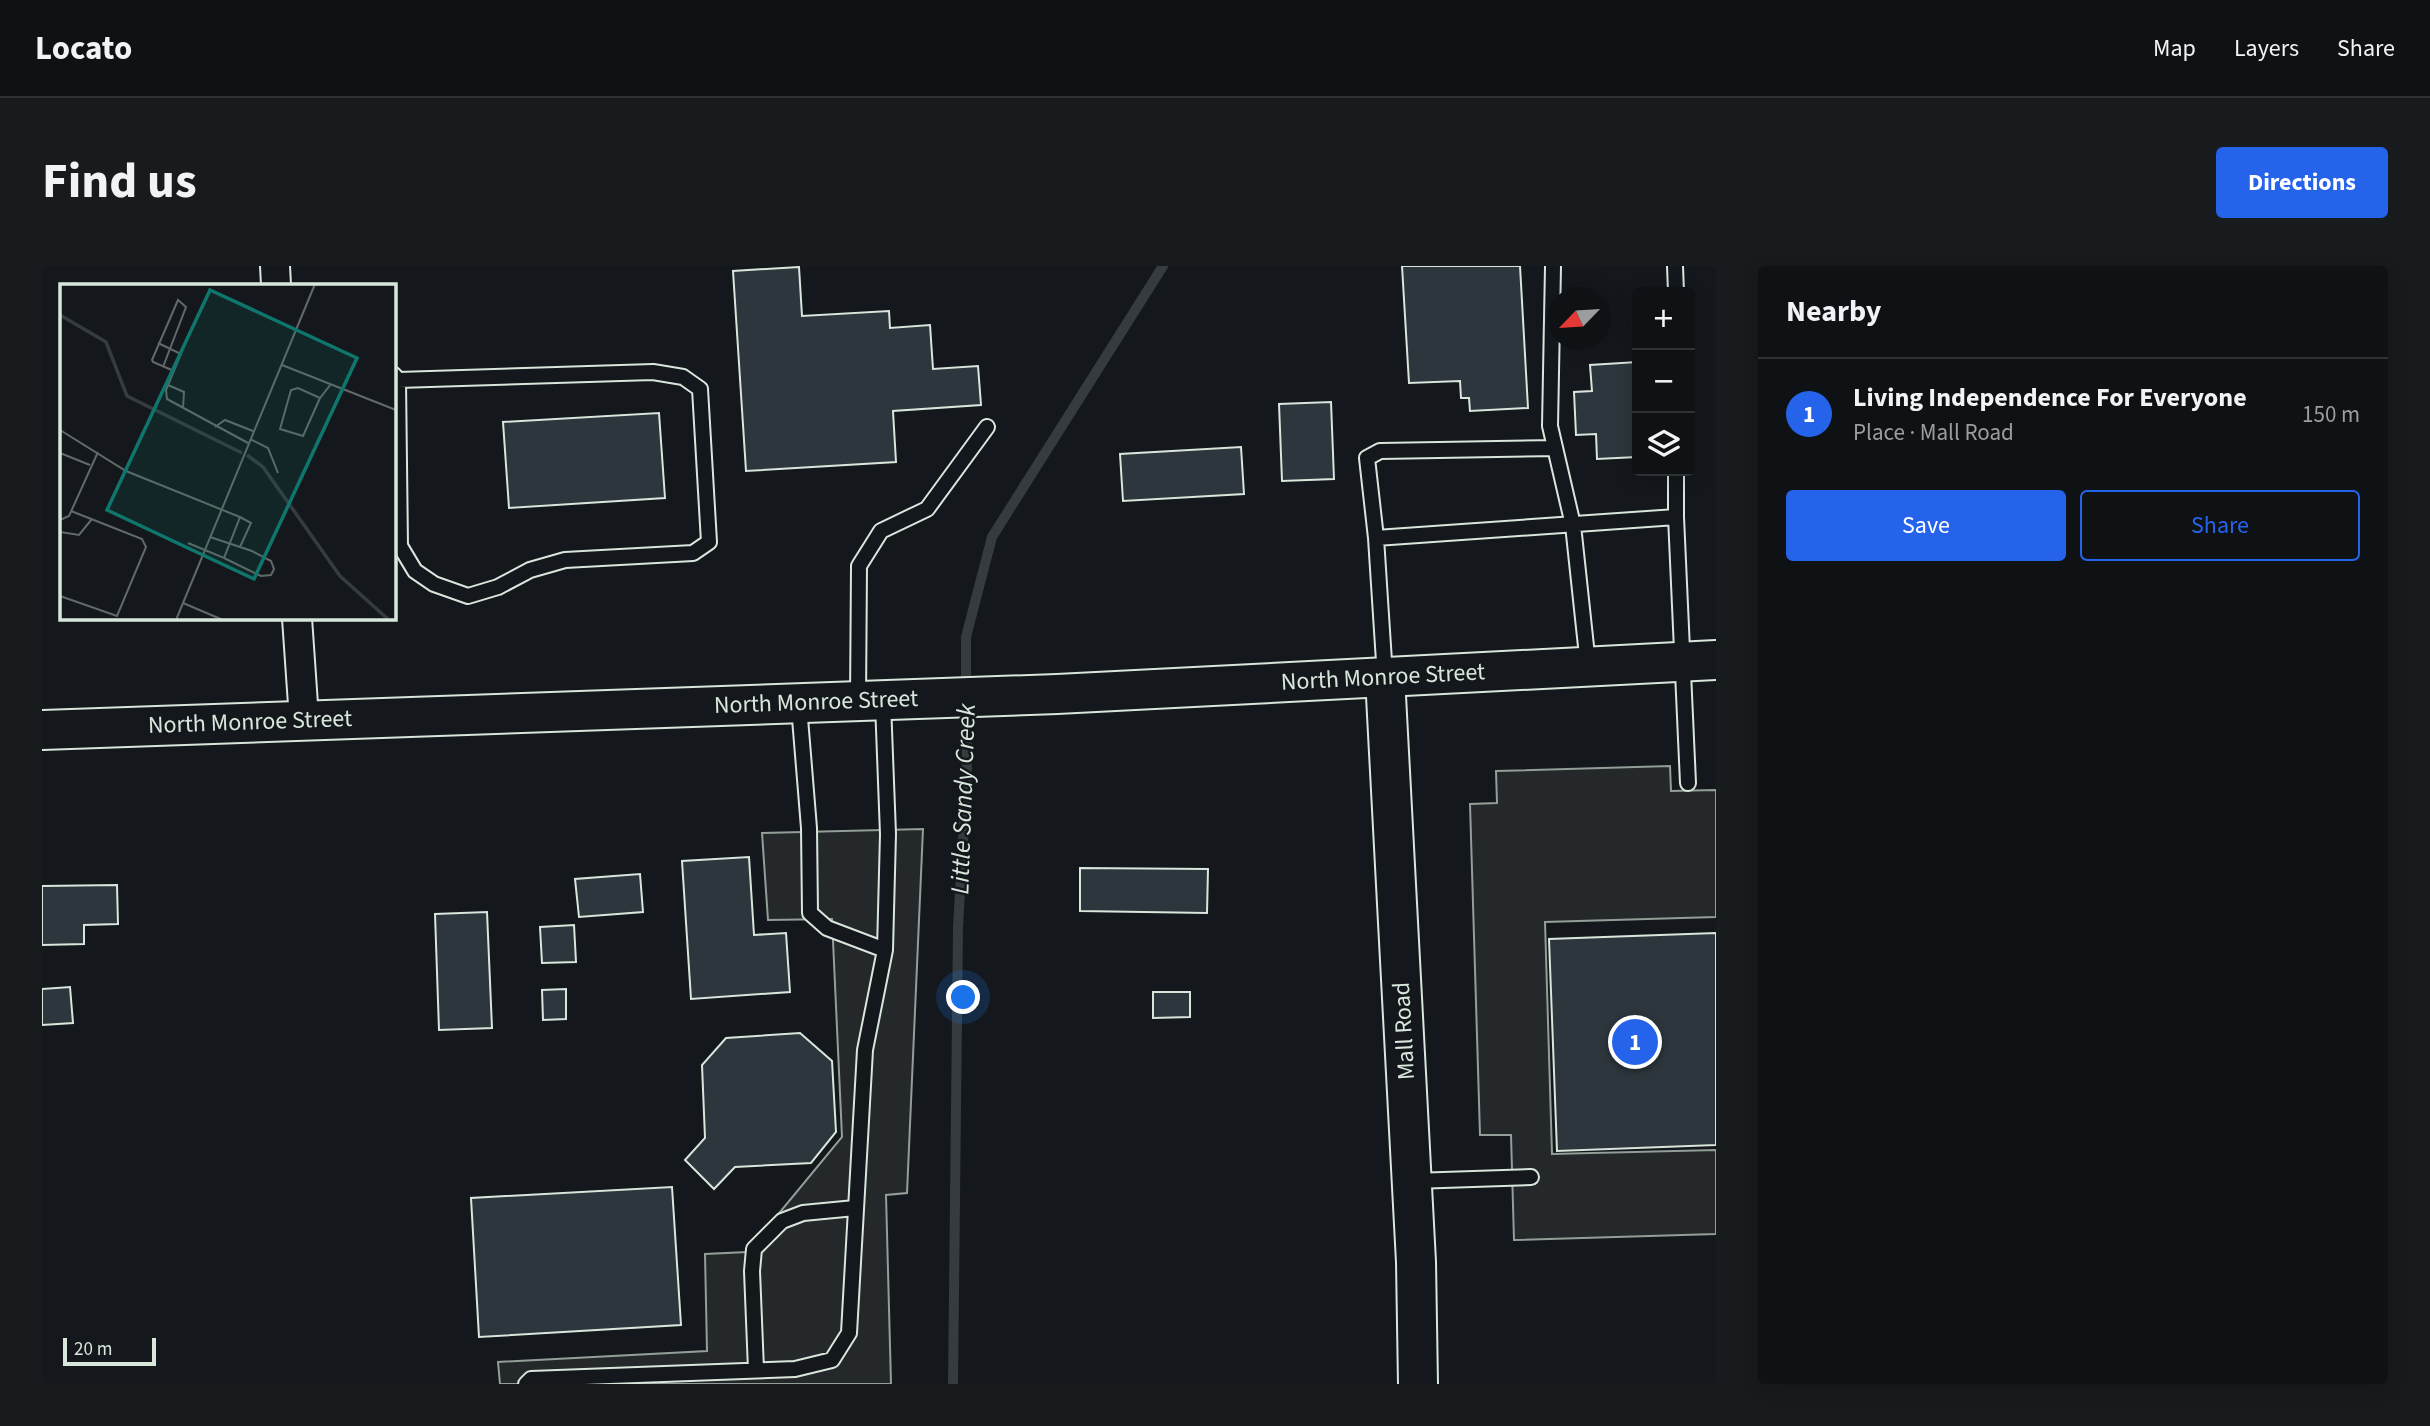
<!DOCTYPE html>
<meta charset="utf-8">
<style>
:root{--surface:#0f1215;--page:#181b1e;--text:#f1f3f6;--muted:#9b9ea0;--line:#2f3234;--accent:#2563eb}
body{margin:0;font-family:"Source Sans 3",sans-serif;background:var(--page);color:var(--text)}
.controls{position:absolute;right:21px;top:21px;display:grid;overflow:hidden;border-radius:7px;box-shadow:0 4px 18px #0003}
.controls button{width:63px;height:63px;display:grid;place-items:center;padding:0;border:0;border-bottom:2px solid var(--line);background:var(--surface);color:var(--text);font:35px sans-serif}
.compass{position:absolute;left:1506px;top:21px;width:63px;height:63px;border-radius:50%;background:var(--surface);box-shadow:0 4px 18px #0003;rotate:245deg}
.scale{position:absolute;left:21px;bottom:18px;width:93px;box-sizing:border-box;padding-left:7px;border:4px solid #d8e6dc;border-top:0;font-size:19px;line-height:24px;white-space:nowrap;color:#d8e6dc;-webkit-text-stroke:5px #14181c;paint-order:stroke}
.you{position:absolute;left:922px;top:732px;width:24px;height:24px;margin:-18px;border:5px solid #fff;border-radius:50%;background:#1a73e8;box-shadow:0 0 0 10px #1a73e833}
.badge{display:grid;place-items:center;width:46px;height:46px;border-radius:50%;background:var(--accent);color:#fff;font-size:23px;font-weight:700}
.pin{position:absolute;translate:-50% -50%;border:4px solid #fff;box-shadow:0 2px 7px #0006}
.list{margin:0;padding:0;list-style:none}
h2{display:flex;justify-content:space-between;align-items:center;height:91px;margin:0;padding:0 28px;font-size:30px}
h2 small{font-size:23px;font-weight:400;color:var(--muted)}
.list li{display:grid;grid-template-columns:46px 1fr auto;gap:21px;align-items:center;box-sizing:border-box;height:112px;padding:0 28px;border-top:2px solid var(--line)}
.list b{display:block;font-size:26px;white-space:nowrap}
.list p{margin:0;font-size:23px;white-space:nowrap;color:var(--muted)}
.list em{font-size:23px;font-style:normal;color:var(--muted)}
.actions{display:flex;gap:14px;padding:21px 28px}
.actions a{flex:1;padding:16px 0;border:2px solid var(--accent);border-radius:7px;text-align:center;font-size:24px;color:var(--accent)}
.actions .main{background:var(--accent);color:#fff}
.icon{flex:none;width:38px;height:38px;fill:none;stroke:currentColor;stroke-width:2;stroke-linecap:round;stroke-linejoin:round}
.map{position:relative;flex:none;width:1674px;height:1118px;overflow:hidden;border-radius:7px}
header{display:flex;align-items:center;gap:42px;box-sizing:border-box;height:98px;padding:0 35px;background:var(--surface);border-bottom:2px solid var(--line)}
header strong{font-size:33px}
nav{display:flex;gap:38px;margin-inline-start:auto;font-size:24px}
.intro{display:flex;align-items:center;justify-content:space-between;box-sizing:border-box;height:168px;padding:0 42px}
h1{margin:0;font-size:49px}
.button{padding:18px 32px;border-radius:7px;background:var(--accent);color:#fff;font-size:24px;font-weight:700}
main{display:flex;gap:42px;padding:0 42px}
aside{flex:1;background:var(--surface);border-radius:7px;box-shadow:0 4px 18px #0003}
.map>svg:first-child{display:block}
</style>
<header>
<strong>Locato</strong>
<nav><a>Map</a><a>Layers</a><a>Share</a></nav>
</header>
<div class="intro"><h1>Find us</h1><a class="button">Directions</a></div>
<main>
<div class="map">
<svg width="1674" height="1118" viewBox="0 0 1674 1118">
<rect width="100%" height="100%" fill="#14181c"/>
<path fill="#24282b" stroke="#939e99" stroke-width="2" d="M1628,500l1,25 45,-1v127l-171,5 7,232 164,-4v84l-202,6 -3,-105h-31l-10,-331 27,-1 -1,-32z
M881,563l-16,364 -21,2 5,189h-391l-2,-22 209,-11 -2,-97 42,-2 95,-115 -10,-218 -64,1 -6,-87z"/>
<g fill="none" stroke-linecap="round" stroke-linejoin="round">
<path stroke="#363b3e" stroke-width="10" d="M924,425v-54l26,-100 171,-271
M911,1118l5,-457 9,-157 -1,-64"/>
</g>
<path fill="#2c363c" stroke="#d8e6dc" stroke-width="2" d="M1360,0h118l8,142 -58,3 -1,-13h-8l-1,-17 -51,2z
M757,1l3,49 87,-5 1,17 40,-3 3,44 45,-3 3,39 -88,6 3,51 -150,9 -13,-200z
M1595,96v95l-40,2 -1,-25 -20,1 -2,-43 18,-1 -2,-26z
M1289,136l3,77 -52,2 -3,-77z
M617,147l6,85 -156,10 -6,-86z
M1199,181l3,47 -121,7 -3,-47z
M707,591l5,78 32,-2 4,59 -99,7 -9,-138z
M1038,602l128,1 -1,44 -127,-2z
M598,608l3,38 -64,5 -4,-38z
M75,619l1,39 -34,1v19l-42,1v-59z
M445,646l5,116 -53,2 -4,-116z
M532,659l2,37 -34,1 -2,-36z
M1674,667v212l-159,6 -8,-212z
M28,721l3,36 -31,2v-36z
M524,723v30l-23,1 -1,-30z
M1111,726h37v25l-37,1z
M758,767l32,28 4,71 -25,31 -76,4 -21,22 -29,-29 20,-22 -3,-73 24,-27z
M630,921l9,138 -202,12 -8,-139z"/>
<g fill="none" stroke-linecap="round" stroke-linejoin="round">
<g stroke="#d8e6dc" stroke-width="18">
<path id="lane" d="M1511,0l-3,160 23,99 15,140
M1633,0l1,26
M352,109l4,5 2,166 15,25 19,13 34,12 30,-9 32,-17 35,-10 128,-7 16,-11 -9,-153 -17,-12 -30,-5 -255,8
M1634,205v46
M1334,272l-9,-80 13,-7 175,-3
M1343,411l-9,-139 300,-21 12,266
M816,433l1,-133 22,-35 46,-22 60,-82
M757,440l10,122 1,85 17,15 58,22
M1371,915l118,-4
M714,1104l-4,-99 2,-22 28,-28 21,-8 52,-5
M484,1118l5,-5 264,-10 37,-9 17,-27 16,-283 20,-100 3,-116 -5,-131"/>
</g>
<g stroke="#d8e6dc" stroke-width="32">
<path id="street" d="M233,0l1,19
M255,352l7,101"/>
</g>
<g stroke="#d8e6dc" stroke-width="42">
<path id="secondary" d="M1343,411l31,585 2,122"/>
</g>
<g stroke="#d8e6dc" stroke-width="42">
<path id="primary" d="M0,464l1015,-36 659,-34"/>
</g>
<use href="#lane" stroke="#14181c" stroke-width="14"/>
<use href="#street" stroke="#14181c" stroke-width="28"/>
<use href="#secondary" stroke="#14181c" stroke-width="38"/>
<use href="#primary" stroke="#14181c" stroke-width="38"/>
</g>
<g text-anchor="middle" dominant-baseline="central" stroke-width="5" stroke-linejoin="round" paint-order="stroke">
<g font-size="24" fill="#d8e6dc" stroke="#14181c">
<text transform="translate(1341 411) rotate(-3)">North Monroe Street</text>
<text transform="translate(774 436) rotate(-2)">North Monroe Street</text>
<text transform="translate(208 456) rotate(-2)">North Monroe Street</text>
<text transform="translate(1362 765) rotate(-93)">Mall Road</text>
</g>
<g font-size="26" font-style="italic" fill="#d8e6dc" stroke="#14181c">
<text transform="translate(921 533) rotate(-88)">Little Sandy Creek</text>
</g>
</g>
<g transform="translate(18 18)">
<rect width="336" height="336" fill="#14181c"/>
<path fill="none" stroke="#363b3e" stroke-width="3.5" d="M0,31l46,27 21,54 115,57M187,171l16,12 77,109 49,44"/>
<path fill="none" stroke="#626a69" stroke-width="2" d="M98,59l23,11 -15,36 1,9 81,44M222,81l114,45M103,83l23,-60 -8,-7 -26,60 1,2 21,9M108,101l16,7 -1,16M260,114l-17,38 -23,-7 11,-39 7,-2 22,10 11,-14M155,143l10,-7 28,11M0,146l66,41 114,46 -16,41 -36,-15M190,155l18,9 10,25M0,169l30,12M180,233l11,6 -11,24M0,236l9,-4 29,-64M0,248l19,3 13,-16M150,253l42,14 19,10 3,8 -3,6 -10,1 -37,-18M0,312l57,20 29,-69 -4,-8 -71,-28M123,319l40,17M116,336l139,-336"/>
<path fill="#0f766e" fill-opacity="0.15" stroke="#0f766e" stroke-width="3.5" d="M150,6l147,68 -103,221 -147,-69z"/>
<rect width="336" height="336" fill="none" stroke="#d8e6dc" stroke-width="3.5"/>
</g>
</svg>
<div class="controls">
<button>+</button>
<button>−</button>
<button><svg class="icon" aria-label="layers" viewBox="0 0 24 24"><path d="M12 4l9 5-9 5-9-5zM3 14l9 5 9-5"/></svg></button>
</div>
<svg class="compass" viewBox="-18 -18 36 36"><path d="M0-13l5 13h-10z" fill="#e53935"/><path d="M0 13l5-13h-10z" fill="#9b9ea0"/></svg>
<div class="scale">20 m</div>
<div class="you"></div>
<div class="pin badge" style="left:1593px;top:776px">1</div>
</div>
<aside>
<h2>Nearby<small></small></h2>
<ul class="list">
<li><span class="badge">1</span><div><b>Living Independence For Everyone</b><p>Place · Mall Road</p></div><em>150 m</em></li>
</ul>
<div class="actions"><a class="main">Save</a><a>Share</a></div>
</aside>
</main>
